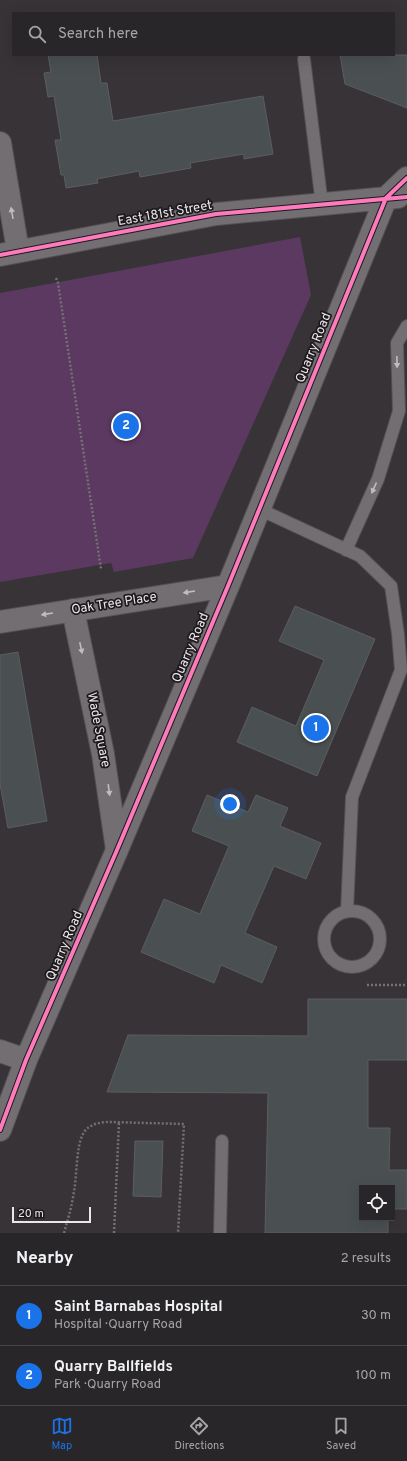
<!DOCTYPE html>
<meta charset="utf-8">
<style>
:root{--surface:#292629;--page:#312e31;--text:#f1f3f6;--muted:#a5a5a8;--line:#454346;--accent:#1a73e8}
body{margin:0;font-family:Overpass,sans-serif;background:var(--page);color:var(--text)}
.controls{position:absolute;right:12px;bottom:12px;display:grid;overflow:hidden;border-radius:0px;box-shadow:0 4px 16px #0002}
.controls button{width:36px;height:36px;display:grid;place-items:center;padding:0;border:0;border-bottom:1px solid var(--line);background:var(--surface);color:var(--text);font:20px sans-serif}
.scale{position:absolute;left:12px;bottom:10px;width:79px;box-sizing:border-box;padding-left:4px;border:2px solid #ebe6eb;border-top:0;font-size:11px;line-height:14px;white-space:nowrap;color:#ebe6eb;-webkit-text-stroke:3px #1d1a1d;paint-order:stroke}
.you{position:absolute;left:230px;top:804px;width:14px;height:14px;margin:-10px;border:3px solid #fff;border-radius:50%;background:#1a73e8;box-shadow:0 0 0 6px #1a73e833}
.badge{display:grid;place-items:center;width:26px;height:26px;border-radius:50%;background:var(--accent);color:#fff;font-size:13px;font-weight:700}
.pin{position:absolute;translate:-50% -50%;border:2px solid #fff;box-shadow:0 1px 4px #0006}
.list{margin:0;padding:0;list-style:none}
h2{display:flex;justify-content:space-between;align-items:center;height:52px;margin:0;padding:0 16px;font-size:17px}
h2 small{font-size:13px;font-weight:400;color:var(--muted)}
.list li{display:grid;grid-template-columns:26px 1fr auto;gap:12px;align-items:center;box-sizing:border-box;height:60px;padding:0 16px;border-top:1px solid var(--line)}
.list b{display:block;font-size:15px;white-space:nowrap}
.list p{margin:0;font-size:13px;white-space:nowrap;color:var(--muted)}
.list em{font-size:13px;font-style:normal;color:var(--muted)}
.icon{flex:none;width:22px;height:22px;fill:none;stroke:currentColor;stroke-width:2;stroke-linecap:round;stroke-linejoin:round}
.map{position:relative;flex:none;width:407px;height:1233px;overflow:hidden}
.search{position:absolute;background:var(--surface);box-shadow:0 4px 16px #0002;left:12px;right:12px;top:12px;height:44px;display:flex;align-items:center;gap:10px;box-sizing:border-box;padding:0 14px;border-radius:0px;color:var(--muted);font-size:15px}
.sheet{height:172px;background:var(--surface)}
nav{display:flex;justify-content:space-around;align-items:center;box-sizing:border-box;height:56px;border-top:1px solid var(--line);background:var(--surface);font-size:11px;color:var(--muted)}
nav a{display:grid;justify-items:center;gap:2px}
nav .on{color:var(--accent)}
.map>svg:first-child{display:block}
</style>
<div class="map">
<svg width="407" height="1233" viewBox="0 0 407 1233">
<rect width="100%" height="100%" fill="#373337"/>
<path fill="#5b3961" d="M300,237l11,58 -118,263 -79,14 -3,-9 -111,19v-289z"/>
<path fill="#4a5052" stroke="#5d5d60" d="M48,55h49l4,28h6l6,38 150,-25 10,58 -29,5v-5l-54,9 1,5 -51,9 -1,-6 -42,8 1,4 -32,5 -2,-13h-3l-6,-35h6l-7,-44 -6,1 -4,-24 7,-1z
M340,55h67v53l-62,-24z
M295,606l80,33 -58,137 -80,-34 15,-35 44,19 28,-66 -45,-19z
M18,652l29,169 -39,7 -8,-44v-129z
M207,795l41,17 8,-17 32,13 -8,18 41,17 -15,36 -32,-13 -29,67 32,14 -15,36 -41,-18 -7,18 -73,-31 23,-53 36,15 29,-68 -37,-15z
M308,999h99v61h-39v68h22l-1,42h18v39h-15v-21h-30v30h26v15h-123l3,-140 -161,-1 21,-57 180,1z
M135,1141h28l-2,56 -28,-1z"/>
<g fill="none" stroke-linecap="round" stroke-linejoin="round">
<g stroke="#545054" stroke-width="14">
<path id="service" d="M304,59l18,146
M259,509l101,47 31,30 7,48 3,36 -49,127 -5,114
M346,550l32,-71 21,-68 -2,-68 10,-17
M324 939a28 28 0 1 1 56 0a28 28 0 1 1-56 0Z
M220,1233l2,-92"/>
</g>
<g stroke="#545054" stroke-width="24">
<path id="minor" d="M0,143l18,108
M0,255l216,-41 182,-17
M73,610l30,144 14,96
M0,622l228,-36
M0,1051l26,9
M0,1130l26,-70 91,-210 111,-264 158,-388 21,-20"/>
</g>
<path stroke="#737173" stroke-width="2.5" stroke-dasharray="2 2" stroke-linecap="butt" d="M56,278l2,5 43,286
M367,985h40
M64,1233c4,-14 8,-27 10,-42 3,-15 2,-44 9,-57 5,-10 17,-12 27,-12l74,2 -6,109
M114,1233l5,-111"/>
<use href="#service" stroke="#726e72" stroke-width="12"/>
<use href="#minor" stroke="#726e72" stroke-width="22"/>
<g stroke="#1d1a1d" stroke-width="6">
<path id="cycleway" d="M0,255l216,-41 191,-17
M0,1130l26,-70 91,-210 111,-264 158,-388 21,-20"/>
</g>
<use href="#cycleway" stroke="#fd7abc" stroke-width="4"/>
</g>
<defs><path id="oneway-solid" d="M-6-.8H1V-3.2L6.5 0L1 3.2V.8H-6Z"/></defs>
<g fill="#c1bcc1">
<use href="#oneway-solid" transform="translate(12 213) rotate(-100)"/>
<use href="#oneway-solid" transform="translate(397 362) rotate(89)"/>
<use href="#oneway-solid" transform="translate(374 488) rotate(114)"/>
<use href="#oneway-solid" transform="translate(189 592) rotate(171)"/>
<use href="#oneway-solid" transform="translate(47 614) rotate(171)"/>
<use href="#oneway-solid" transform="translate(81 648) rotate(78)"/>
<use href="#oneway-solid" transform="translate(109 790) rotate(82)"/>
</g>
<g text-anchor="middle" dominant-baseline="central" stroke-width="3.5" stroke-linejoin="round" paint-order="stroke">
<g font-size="13" fill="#ebe6eb" stroke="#1d1a1d">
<text transform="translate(165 214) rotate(-10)">East 181st Street</text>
<text transform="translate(314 348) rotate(-68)">Quarry Road</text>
<text transform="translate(114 604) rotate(-9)">Oak Tree Place</text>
<text transform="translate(191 648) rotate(-67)">Quarry Road</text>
<text transform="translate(98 730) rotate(79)">Wade Square</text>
<text transform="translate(65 946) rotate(-67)">Quarry Road</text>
</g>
</g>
</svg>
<div class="controls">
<button><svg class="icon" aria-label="locate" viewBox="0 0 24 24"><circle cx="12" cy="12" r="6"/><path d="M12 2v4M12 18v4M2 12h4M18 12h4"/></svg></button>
</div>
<div class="scale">20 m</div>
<div class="you"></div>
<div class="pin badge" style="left:316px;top:728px">1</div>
<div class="pin badge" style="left:126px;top:426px">2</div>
<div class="search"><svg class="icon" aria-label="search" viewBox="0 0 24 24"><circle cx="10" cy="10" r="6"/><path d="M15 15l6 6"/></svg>Search here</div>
</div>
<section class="sheet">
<h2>Nearby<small>2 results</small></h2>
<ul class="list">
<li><span class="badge">1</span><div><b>Saint Barnabas Hospital</b><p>Hospital · Quarry Road</p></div><em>30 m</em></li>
<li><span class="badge">2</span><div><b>Quarry Ballfields</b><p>Park · Quarry Road</p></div><em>100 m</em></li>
</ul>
</section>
<nav>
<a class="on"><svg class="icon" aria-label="map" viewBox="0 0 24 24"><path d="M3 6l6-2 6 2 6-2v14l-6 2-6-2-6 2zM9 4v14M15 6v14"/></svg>Map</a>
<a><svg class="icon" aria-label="directions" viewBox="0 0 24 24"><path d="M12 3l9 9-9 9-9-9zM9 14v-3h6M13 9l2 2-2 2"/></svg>Directions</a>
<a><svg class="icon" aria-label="saved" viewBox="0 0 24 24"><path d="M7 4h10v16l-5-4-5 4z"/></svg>Saved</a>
</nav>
